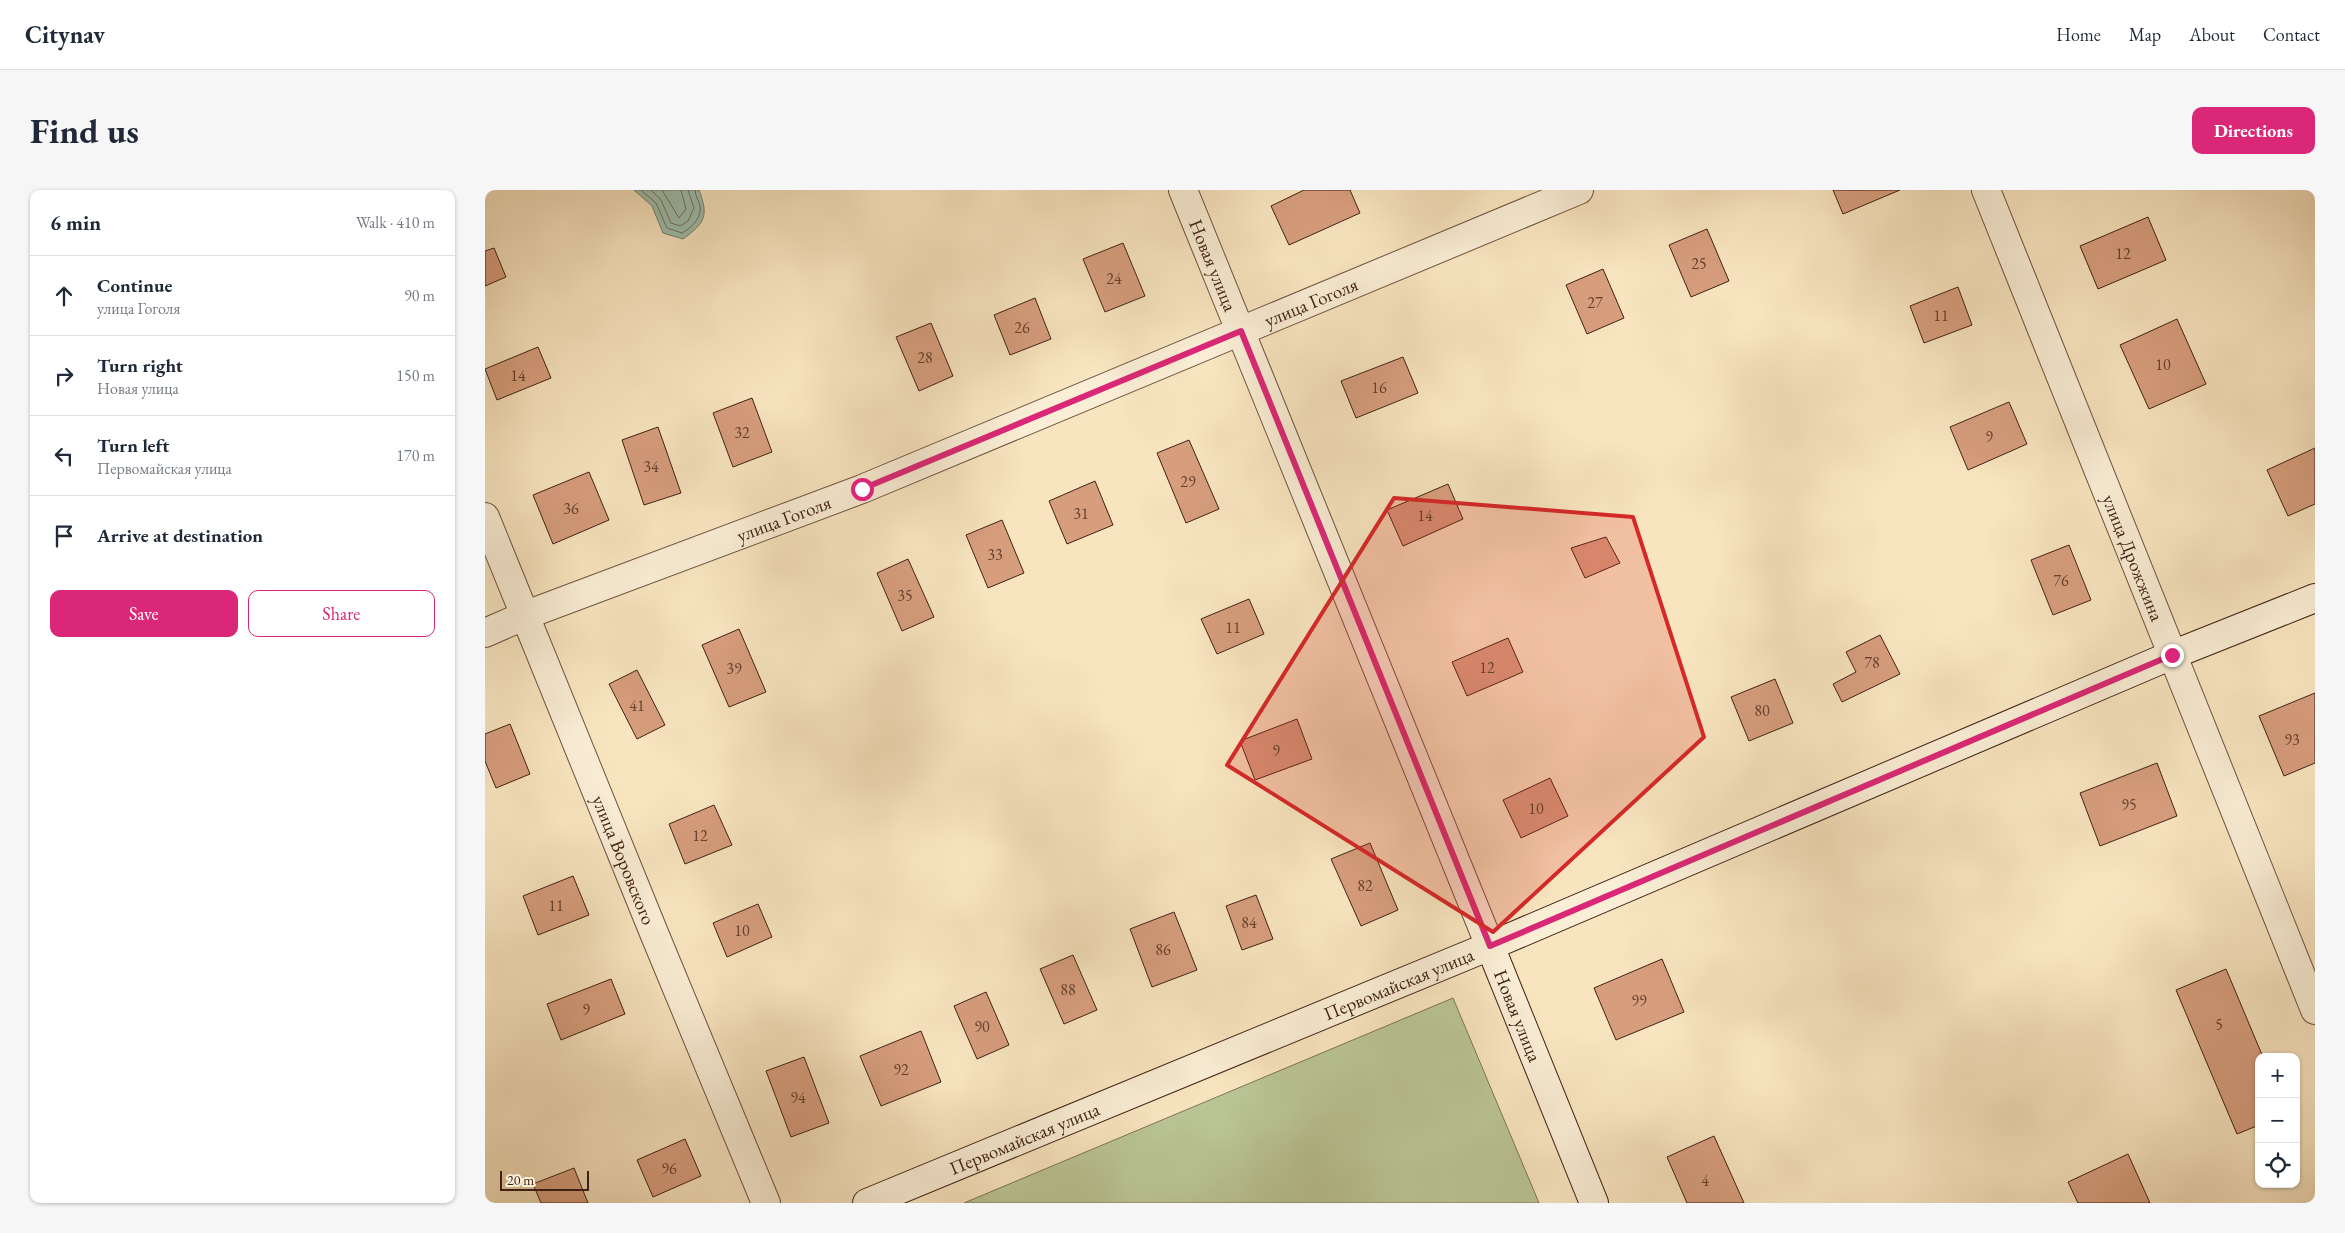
<!DOCTYPE html>
<meta charset="utf-8">
<style>
:root{--surface:#fff;--page:#f6f6f7;--text:#1f2937;--muted:#747a83;--line:#e0e1e3;--accent:#db2777}
body{margin:0;font-family:"EB Garamond",serif;background:var(--page);color:var(--text)}
.controls{position:absolute;right:15px;bottom:15px;display:grid;overflow:hidden;border-radius:10px;box-shadow:0 1px 4px #0004}
.controls button{width:45px;height:45px;display:grid;place-items:center;padding:0;border:0;border-bottom:1px solid var(--line);background:var(--surface);color:var(--text);font:25px sans-serif}
.scale{position:absolute;left:15px;bottom:12px;width:89px;box-sizing:border-box;padding-left:5px;border:2px solid #412113;border-top:0;font-size:14px;line-height:18px;white-space:nowrap;color:#412113;-webkit-text-stroke:4px #faeed6;paint-order:stroke}
.stop{position:absolute;width:15px;height:15px;margin:-11px;border:4px solid #db2777;border-radius:50%;background:#fff}
.stop.end{background:#db2777;border-color:#fff;box-shadow:0 1px 5px #0008}
.list{margin:0;padding:0;list-style:none}
h2{display:flex;justify-content:space-between;align-items:center;height:65px;margin:0;padding:0 20px;font-size:21px}
h2 small{font-size:16px;font-weight:400;color:var(--muted)}
.list li{display:grid;grid-template-columns:32px 1fr auto;gap:15px;align-items:center;box-sizing:border-box;height:80px;padding:0 20px;border-top:1px solid var(--line)}
.list b{display:block;font-size:19px;white-space:nowrap}
.list p{margin:0;font-size:16px;white-space:nowrap;color:var(--muted)}
.list em{font-size:16px;font-style:normal;color:var(--muted)}
.actions{display:flex;gap:10px;padding:15px 20px}
.actions a{flex:1;padding:11px 0;border:1px solid var(--accent);border-radius:10px;text-align:center;font-size:18px;color:var(--accent)}
.actions .main{background:var(--accent);color:#fff}
.icon{flex:none;width:28px;height:28px;fill:none;stroke:currentColor;stroke-width:2;stroke-linecap:round;stroke-linejoin:round}
.map{position:relative;flex:none;width:1830px;height:1013px;overflow:hidden;border-radius:10px}
header{display:flex;align-items:center;gap:30px;box-sizing:border-box;height:70px;padding:0 25px;background:var(--surface);border-bottom:1px solid var(--line)}
header strong{font-size:24px}
nav{display:flex;gap:28px;margin-inline-start:auto;font-size:18px}
.intro{display:flex;align-items:center;justify-content:space-between;box-sizing:border-box;height:120px;padding:0 30px}
h1{margin:0;font-size:35px}
.button{padding:12px 22px;border-radius:10px;background:var(--accent);color:#fff;font-size:18px;font-weight:700}
main{display:flex;gap:30px;padding:0 30px}
aside{flex:1;background:var(--surface);border-radius:10px;box-shadow:0 1px 4px #0004}
.map>svg:first-child{display:block}
</style>
<header>
<strong>Citynav</strong>
<nav><a>Home</a><a>Map</a><a>About</a><a>Contact</a></nav>
</header>
<div class="intro"><h1>Find us</h1><a class="button">Directions</a></div>
<main>
<aside>
<h2>6 min<small>Walk · 410 m</small></h2>
<ul class="list">
<li><svg class="icon" aria-label="ahead" viewBox="0 0 24 24"><path d="M12 20V5M6 11l6-6 6 6"/></svg><div><b>Continue</b><p>улица Гоголя</p></div><em>90 m</em></li>
<li><svg class="icon" aria-label="right" viewBox="0 0 24 24"><path d="M7 20v-9h11M14 6l5 5-5 5"/></svg><div><b>Turn right</b><p>Новая улица</p></div><em>150 m</em></li>
<li><svg class="icon" aria-label="left" viewBox="0 0 24 24"><path d="M17 20v-9H6M10 6l-5 5 5 5"/></svg><div><b>Turn left</b><p>Первомайская улица</p></div><em>170 m</em></li>
<li><svg class="icon" aria-label="arrive" viewBox="0 0 24 24"><path d="M6 21V4h12l-3 4 3 4H6"/></svg><div><b>Arrive at destination</b></div></li>
</ul>
<div class="actions"><a class="main">Save</a><a>Share</a></div>
</aside>
<div class="map">
<svg width="1830" height="1013" viewBox="0 0 1830 1013">
<rect width="100%" height="100%" fill="#f8e5c0"/>
<filter id="stains"><feTurbulence type="fractalNoise" baseFrequency=".004" numOctaves="4"/><feColorMatrix values="0 0 0 0 .2 0 0 0 0 .09 0 0 0 0 .02 0 0 0 .5 -.17"/></filter>
<radialGradient id="worn" r=".72"><stop offset=".6" stop-color="#630" stop-opacity="0"/><stop offset="1" stop-color="#630" stop-opacity=".3"/></radialGradient>
<path fill="#bac595" stroke="#7e7354" d="M968,808l86,205h-575z"/>
<path fill="#9ebfad" stroke="#79806f" d="M149,0h65c10,26 6,33 -16,49l-20,-6 -11,-27z"/>
<g fill="none" stroke-linecap="round" stroke-linejoin="round">
<path stroke="#707060" stroke-width="1" d="M156,0l15,13 11,25 15,5c9,-5 20,-15 18,-27 -1,-5 -5,-10 -5,-16
M166,0l10,10 10,23 9,3 8,-5 6,-13 -6,-18
M177,0l17,28 7,-9 -5,-19"/>
</g>
<path fill="#d79e7e" stroke="#412113" d="M819,0h46l10,23 -71,32 -18,-39z
M1348,0h67l-57,24z
M1663,27l18,43 -68,29 -18,-43z
M1222,39l22,52 -38,16 -22,-52z
M638,53l22,53 -40,16 -22,-53z
M9,58l12,29 -21,9v-35z
M1118,79l21,49 -37,16 -21,-49z
M1473,97l14,38 -48,18 -14,-37z
M550,108l16,41 -41,16 -16,-40z
M1692,129l29,65 -57,25 -29,-64z
M446,133l22,53 -34,15 -23,-54z
M53,157l13,31 -54,22 -12,-31z
M918,167l15,36 -62,25 -15,-37z
M267,208l20,54 -39,15 -20,-54z
M1524,212l18,42 -59,26 -18,-43z
M173,237l23,66 -37,12 -22,-65z
M704,250l30,69 -33,14 -29,-70z
M1830,258v56l-27,12 -21,-46z
M104,282l20,48 -56,24 -20,-49z
M610,291l18,44 -46,19 -18,-43z
M963,294l15,35 -60,27 -16,-36z
M517,330l22,53 -36,15 -22,-53z
M1121,347l14,26 -35,15 -14,-30z
M1584,355l22,55 -38,15 -22,-55z
M423,369l26,58 -32,14 -25,-58z
M764,409l15,35 -47,20 -16,-35z
M254,439l27,63 -37,15 -27,-62z
M1395,445l20,39 -58,28 -9,-18 23,-12 -10,-20z
M1023,448l15,34 -56,24 -15,-34z
M152,480l28,55 -28,14 -28,-55z
M1290,489l18,44 -44,18 -18,-44z
M1830,503v70l-31,13 -25,-60z
M812,529l15,40 -57,21 -15,-39z
M25,534l20,50 -34,14 -11,-27v-27z
M1672,573l20,53 -77,30 -20,-53z
M1065,588l18,38 -47,22 -18,-38z
M229,615l18,40 -47,19 -16,-40z
M885,653l28,67 -37,16 -30,-67z
M88,686l16,39 -51,20 -15,-39z
M771,705l17,44 -31,11 -16,-44z
M273,714l14,33 -45,20 -14,-34z
M689,722l23,58 -45,17 -22,-58z
M588,765l24,55 -33,14 -24,-55z
M1177,769l22,53 -68,28 -22,-52z
M1741,779l37,88h-4v68l-22,9 -61,-144z
M126,789l14,35 -64,26 -14,-36z
M501,802l23,53 -32,14 -23,-53z
M436,841l20,51 -60,24 -21,-50z
M319,867l25,66 -38,14 -25,-66z
M1229,946l30,67h-57l-20,-46z
M200,949l16,37 -48,21 -16,-37z
M1643,964l22,49h-72l-10,-21z
M89,978l14,35h-47l-8,-19z"/>
<g fill="none" stroke-linecap="round" stroke-linejoin="round">
<g stroke="#6f523e" stroke-width="30">
<g id="street">
<path id="s1" d="M698,0l307,756"/>
<path id="s2" d="M1501,0l329,820"/>
<path id="s3" d="M0,327l169,416 112,270"/>
<path id="s4" d="M0,443l41,-18 336,-126 717,-299"/>
</g>
</g>
<g stroke="#412113" stroke-width="30">
<g id="secondary">
<path id="s5" d="M1005,756l104,257"/>
<path id="s6" d="M382,1013l623,-257 682,-291 143,-57"/>
</g>
</g>
<use href="#street" stroke="#faeed6" stroke-width="28"/>
<use href="#secondary" stroke="#faeed6" stroke-width="28"/>
</g>
<g fill="none" stroke-linecap="round" stroke-linejoin="round">
<path stroke="#db2777" stroke-width="6" d="M377,299l379,-158 249,615 682,-291"/>
</g>
<path fill="#d62828" fill-opacity="0.2" stroke="#d62828" stroke-width="4" stroke-linejoin="round" d="M909,308l239,19 71,220 -211,195 -266,-167z"/>
<g text-anchor="middle" dominant-baseline="central" stroke-width="4" stroke-linejoin="round" paint-order="stroke">
<g font-size="16" fill="#66402e">
<text x="1638" y="63">12</text>
<text x="1214" y="73">25</text>
<text x="629" y="88">24</text>
<text x="1110" y="112">27</text>
<text x="1456" y="125">11</text>
<text x="537" y="137">26</text>
<text x="440" y="167">28</text>
<text x="1678" y="174">10</text>
<text x="33" y="185">14</text>
<text x="894" y="197">16</text>
<text x="257" y="242">32</text>
<text x="1504" y="246">9</text>
<text x="166" y="276">34</text>
<text x="703" y="291">29</text>
<text x="86" y="318">36</text>
<text x="596" y="323">31</text>
<text x="940" y="325">14</text>
<text x="510" y="364">33</text>
<text x="1576" y="390">76</text>
<text x="420" y="405">35</text>
<text x="748" y="437">11</text>
<text x="1387" y="472">78</text>
<text x="1002" y="477">12</text>
<text x="249" y="478">39</text>
<text x="152" y="515">41</text>
<text x="1277" y="520">80</text>
<text x="1807" y="549">93</text>
<text x="791" y="560">9</text>
<text x="1644" y="614">95</text>
<text x="1051" y="618">10</text>
<text x="215" y="645">12</text>
<text x="880" y="695">82</text>
<text x="71" y="715">11</text>
<text x="764" y="732">84</text>
<text x="257" y="740">10</text>
<text x="678" y="759">86</text>
<text x="583" y="799">88</text>
<text x="1154" y="810">99</text>
<text x="101" y="819">9</text>
<text x="1734" y="834">5</text>
<text x="497" y="836">90</text>
<text x="416" y="879">92</text>
<text x="313" y="907">94</text>
<text x="184" y="978">96</text>
<text x="1220" y="990">4</text>
</g>
<g font-size="19" fill="#412113" stroke="#faeed6">
<text stroke="none"><textPath href="#s1" startOffset="81">Новая улица</textPath></text>
<text stroke="none"><textPath href="#s4" startOffset="890">улица Гоголя</textPath></text>
<text stroke="none"><textPath href="#s4" startOffset="320">улица Гоголя</textPath></text>
<text stroke="none"><textPath href="#s2" startOffset="396">улица Дрожжина</textPath></text>
<text stroke="none"><textPath href="#s3" startOffset="370">улица Воровского</textPath></text>
<text stroke="none"><textPath href="#s6" startOffset="575">Первомайская улица</textPath></text>
<text stroke="none"><textPath href="#s5" startOffset="75">Новая улица</textPath></text>
<text stroke="none"><textPath href="#s6" startOffset="170">Первомайская улица</textPath></text>
</g>
</g>
<rect width="100%" height="100%" filter="url(#stains)"/>
<rect width="100%" height="100%" fill="url(#worn)"/>
</svg>
<div class="controls">
<button>+</button>
<button>−</button>
<button><svg class="icon" aria-label="locate" viewBox="0 0 24 24"><circle cx="12" cy="12" r="6"/><path d="M12 2v4M12 18v4M2 12h4M18 12h4"/></svg></button>
</div>
<div class="scale">20 m</div>
<div class="stop" style="left:377px;top:299px"></div>
<div class="stop end" style="left:1687px;top:465px"></div>
</div>
</main>
